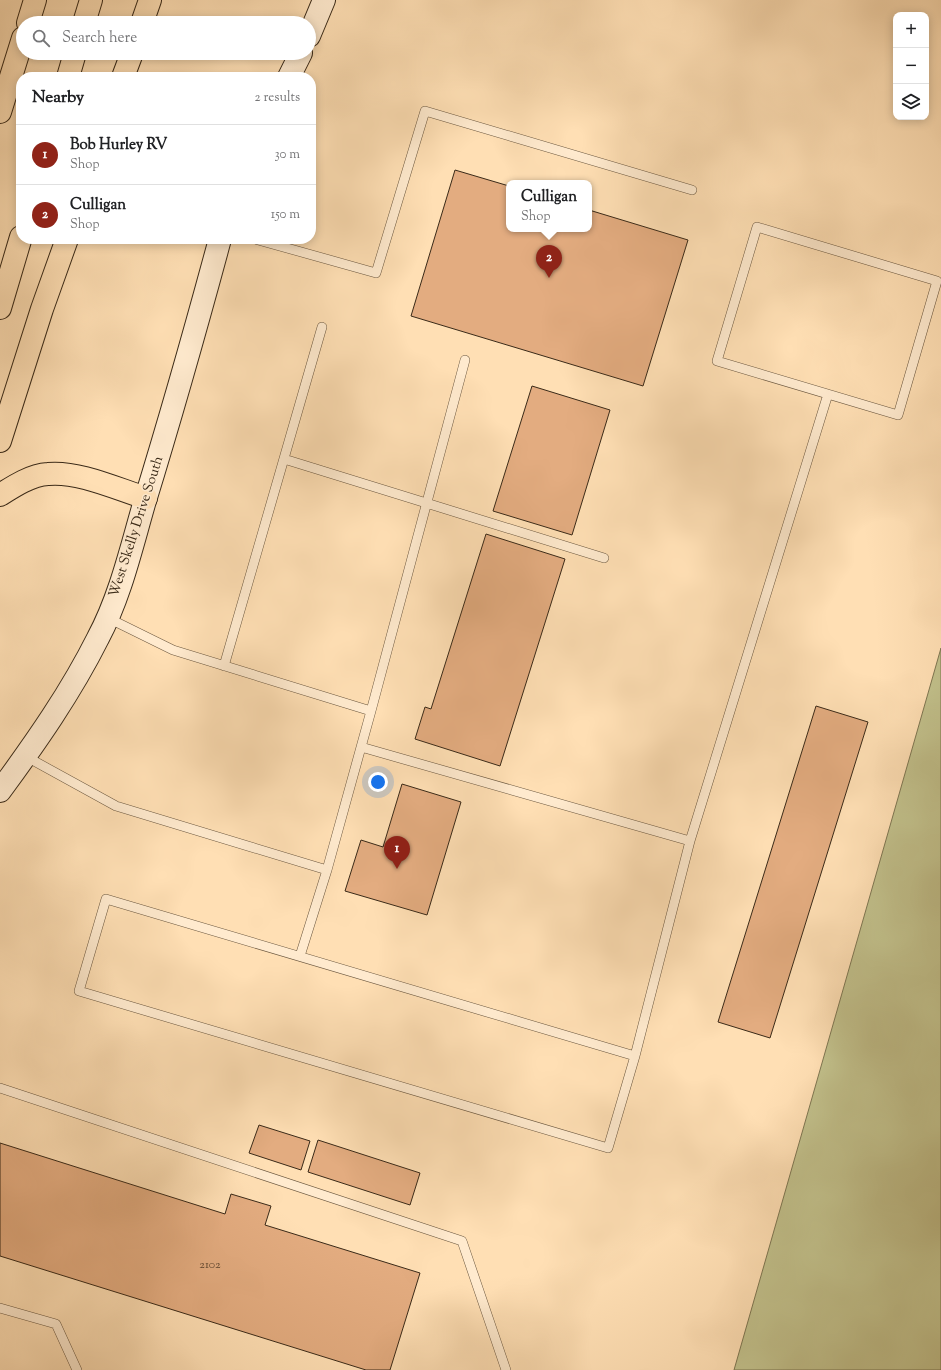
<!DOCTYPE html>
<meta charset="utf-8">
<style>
:root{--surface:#fff;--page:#f2f2f2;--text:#202124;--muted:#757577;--line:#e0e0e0;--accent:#8f2418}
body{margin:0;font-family:"Sorts Mill Goudy",serif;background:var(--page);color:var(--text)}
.controls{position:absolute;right:12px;top:12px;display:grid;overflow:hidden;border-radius:8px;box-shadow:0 2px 10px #0003}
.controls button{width:36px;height:36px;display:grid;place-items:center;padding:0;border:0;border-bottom:1px solid var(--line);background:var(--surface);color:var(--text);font:20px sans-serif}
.you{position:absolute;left:378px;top:782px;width:14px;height:14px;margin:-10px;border:3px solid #fff;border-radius:50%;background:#1a73e8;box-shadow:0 0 0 6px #1a73e833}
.badge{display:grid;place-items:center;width:26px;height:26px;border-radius:50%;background:var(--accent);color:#fff;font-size:13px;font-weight:700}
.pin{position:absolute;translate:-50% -33px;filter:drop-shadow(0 1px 2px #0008)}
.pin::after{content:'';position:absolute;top:21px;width:14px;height:12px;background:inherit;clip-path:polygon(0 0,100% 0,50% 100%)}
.popup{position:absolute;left:506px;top:180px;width:86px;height:52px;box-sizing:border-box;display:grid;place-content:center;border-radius:8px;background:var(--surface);filter:drop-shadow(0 1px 3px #0005);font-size:13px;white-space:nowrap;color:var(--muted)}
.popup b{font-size:15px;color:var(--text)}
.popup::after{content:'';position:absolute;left:50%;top:100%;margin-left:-8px;border:8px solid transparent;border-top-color:var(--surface)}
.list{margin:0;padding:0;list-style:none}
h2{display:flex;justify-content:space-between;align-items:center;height:52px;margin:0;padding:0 16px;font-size:17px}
h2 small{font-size:13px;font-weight:400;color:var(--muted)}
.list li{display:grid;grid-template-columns:26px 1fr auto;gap:12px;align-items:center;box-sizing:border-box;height:60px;padding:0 16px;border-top:1px solid var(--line)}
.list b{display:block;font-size:15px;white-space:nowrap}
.list p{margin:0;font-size:13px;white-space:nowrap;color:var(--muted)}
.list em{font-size:13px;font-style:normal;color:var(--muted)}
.icon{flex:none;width:22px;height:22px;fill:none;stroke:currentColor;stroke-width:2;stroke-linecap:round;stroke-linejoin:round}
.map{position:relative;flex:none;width:941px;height:1370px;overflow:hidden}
.search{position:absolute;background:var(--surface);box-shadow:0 2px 10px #0003;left:16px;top:16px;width:300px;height:44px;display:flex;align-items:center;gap:10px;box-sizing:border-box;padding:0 14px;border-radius:22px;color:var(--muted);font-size:15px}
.panel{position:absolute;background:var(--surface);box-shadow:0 2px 10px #0003;left:16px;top:72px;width:300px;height:172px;border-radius:16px}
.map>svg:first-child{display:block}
</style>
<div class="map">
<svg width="941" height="1370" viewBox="0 0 941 1370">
<rect width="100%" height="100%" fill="#ffdfb4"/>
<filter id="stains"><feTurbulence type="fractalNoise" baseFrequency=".005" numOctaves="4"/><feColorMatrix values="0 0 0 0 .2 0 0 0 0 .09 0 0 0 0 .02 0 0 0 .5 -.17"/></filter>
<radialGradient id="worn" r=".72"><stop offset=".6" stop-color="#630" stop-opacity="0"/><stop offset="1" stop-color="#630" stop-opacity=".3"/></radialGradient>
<path fill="#c2c18c" stroke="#7e7652" d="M941,648v722h-207z"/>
<path fill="#e3ac80" stroke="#3a2a18" d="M455,170l54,16v43h80v-19l99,30 -45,146 -232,-70z
M532,386l78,24 -38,125 -79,-24z
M486,534l79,25 -65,207 -85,-27 10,-32 6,2z
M816,706l52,16 -98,316 -52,-16z
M402,784l59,18 -34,113 -82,-24 16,-51 22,7z
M259,1125l51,16 -9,29 -52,-17z
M318,1140l102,33 -10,32 -102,-33z
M0,1143l225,71 6,-20 40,12 -6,19 155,48 -30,97h-24l-366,-114z"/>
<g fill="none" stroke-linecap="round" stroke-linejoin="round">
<g stroke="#6b573f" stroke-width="10">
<path id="lane" d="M757,227l180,54 -39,134 -181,-54z
M255,239l121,34 49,-162 267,79
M284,459l320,99
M108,618l65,32 198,61
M224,666l98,-339
M361,747l329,94
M25,756l91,50 211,64 44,-159 94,-351
M300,956l27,-86
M635,1056l-529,-157 -27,92 529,157 27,-92 55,-215 138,-447
M0,1088l462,153 44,129
M0,1308l56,16 21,46"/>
</g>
<g stroke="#3a2a18" stroke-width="24">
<path id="secondary" d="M309,36l15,-36
M289,77l12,-24
M0,791c36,-49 71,-99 98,-153 22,-41 33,-89 46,-134 27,-88 52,-176 76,-265"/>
</g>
<g stroke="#3a2a18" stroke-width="24">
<path id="highway" d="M28,23l7,-23
M84,23l7,-23
M142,23l8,-23
M68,77l7,-24
M123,77l9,-24
M0,112l23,-74
M0,308l21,-71
M0,441l42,-132 25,-70
M0,495c14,-9 31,-20 48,-21 31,-3 69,15 98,24"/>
</g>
<use href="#lane" stroke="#ffeace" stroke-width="9"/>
<use href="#secondary" stroke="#ffeace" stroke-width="22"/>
<use href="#highway" stroke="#ffdfb4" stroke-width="22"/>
</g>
<g text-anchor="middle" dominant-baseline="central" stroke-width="3" stroke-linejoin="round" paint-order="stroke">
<g font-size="12" fill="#644a32">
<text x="210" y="1265">2102</text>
</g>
<g font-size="14" fill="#3a2a18" stroke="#ffeace">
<text transform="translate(137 527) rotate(-72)">West Skelly Drive South</text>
</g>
</g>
<rect width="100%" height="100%" filter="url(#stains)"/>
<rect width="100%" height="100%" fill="url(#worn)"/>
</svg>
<div class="controls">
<button>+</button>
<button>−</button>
<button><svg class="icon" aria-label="layers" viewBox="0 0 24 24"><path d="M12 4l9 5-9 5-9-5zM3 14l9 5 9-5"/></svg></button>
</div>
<div class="you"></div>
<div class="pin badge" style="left:397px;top:869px">1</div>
<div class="pin badge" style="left:549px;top:278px">2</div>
<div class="popup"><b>Culligan</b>Shop</div>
<div class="search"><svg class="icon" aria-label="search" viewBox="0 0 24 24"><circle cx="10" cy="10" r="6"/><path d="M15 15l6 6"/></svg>Search here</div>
<section class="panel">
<h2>Nearby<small>2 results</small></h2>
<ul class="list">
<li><span class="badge">1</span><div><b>Bob Hurley RV</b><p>Shop</p></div><em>30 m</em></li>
<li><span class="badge">2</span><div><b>Culligan</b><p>Shop</p></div><em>150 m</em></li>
</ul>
</section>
</div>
